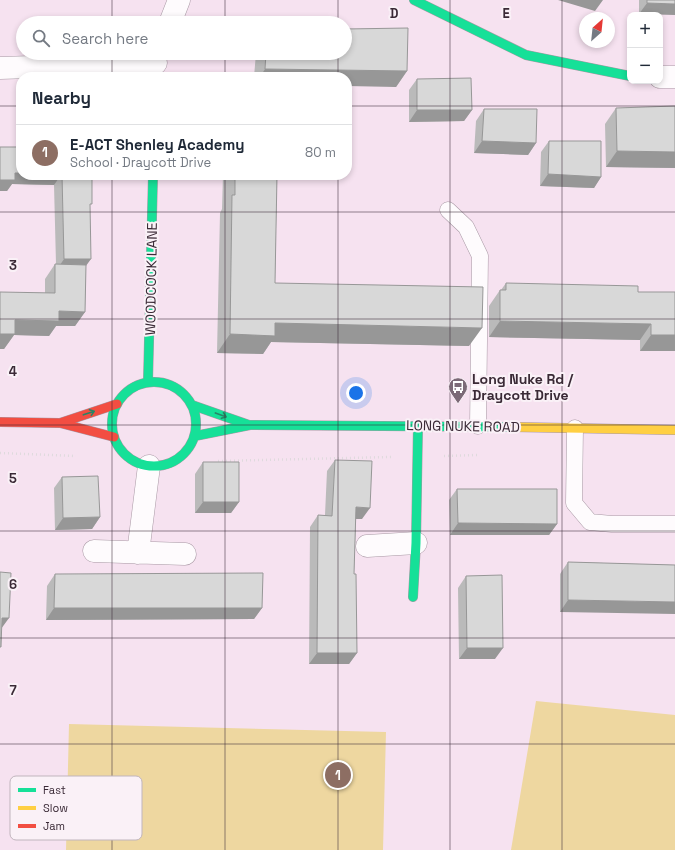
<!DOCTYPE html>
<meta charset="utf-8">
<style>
:root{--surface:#fff;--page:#f2f2f3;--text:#1f2937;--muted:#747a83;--line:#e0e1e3;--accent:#2563eb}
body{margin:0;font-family:"Space Grotesk",sans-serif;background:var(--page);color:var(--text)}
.controls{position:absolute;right:12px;top:12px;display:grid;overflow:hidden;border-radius:8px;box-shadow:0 2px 6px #0003}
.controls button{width:36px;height:36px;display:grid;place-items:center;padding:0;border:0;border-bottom:1px solid var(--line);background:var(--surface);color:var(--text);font:20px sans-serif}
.compass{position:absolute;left:579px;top:12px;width:36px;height:36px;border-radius:50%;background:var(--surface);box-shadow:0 2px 6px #0003;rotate:27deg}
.you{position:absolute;left:356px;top:393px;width:14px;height:14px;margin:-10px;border:3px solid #fff;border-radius:50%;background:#1a73e8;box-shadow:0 0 0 6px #1a73e833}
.badge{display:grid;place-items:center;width:26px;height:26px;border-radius:50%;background:var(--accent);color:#fff;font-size:13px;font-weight:700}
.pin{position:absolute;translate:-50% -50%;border:2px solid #fff;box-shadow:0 1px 4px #0006}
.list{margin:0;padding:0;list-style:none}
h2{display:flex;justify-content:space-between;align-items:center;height:52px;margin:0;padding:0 16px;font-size:17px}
h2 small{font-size:13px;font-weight:400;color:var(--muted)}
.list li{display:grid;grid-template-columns:26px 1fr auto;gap:12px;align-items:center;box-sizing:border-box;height:56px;padding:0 16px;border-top:1px solid var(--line)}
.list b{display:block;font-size:15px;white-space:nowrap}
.list p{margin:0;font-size:13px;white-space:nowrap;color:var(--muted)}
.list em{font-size:13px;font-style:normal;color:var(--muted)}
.icon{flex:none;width:22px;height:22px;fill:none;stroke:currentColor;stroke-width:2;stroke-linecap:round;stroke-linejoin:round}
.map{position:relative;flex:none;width:675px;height:850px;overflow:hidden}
.search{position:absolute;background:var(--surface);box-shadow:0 2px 6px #0003;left:16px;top:16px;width:336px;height:44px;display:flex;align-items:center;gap:10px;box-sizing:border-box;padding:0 14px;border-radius:22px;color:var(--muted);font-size:15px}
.panel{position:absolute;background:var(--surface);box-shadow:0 2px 6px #0003;left:16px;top:72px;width:336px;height:108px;border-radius:16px}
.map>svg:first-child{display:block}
</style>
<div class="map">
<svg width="675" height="850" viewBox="0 0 675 850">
<rect width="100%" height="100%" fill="#f6e2f0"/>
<path fill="#eed7a0" d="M536,701l139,14v135h-164z
M69,724l317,8 -3,118h-317z"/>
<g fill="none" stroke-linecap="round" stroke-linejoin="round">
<g stroke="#a898a4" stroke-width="17">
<path id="lane" d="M448,210l18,17 14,29 -2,170
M575,428l-1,75 16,19 22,2h63"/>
</g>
<g stroke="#a898a4" stroke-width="23">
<path id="street" d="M170,23l9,-23
M0,68l156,-5
M660,77h15
M367,546l49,-3
M94,551l91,3
M138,553l11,-87"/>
</g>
<g stroke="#a898a4" stroke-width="10">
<path id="fast" d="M414,0l112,55 104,21
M148,382l5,-207
M112 424a42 42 0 1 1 84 0a42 42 0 1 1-84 0Z
M192,405l57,20
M195,436l55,-11 263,2
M413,597l3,-54 2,-118"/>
</g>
<g stroke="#a898a4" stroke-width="10">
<path id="slow" d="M513,427l162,3"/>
</g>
<g stroke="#a898a4" stroke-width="10">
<path id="jam" d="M0,422l60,1 54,14
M60,423l57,-19"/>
</g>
<path stroke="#dfdadd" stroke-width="2.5" stroke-dasharray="1 3" stroke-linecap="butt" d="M0,453l76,3
M444,456l33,-1
M218,461l173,-4"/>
<use href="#lane" stroke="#fefbfd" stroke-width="16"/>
<use href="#street" stroke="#fefbfd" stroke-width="22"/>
<use href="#fast" stroke="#16e098" stroke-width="9"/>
<use href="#slow" stroke="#ffcf43" stroke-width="9"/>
<use href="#jam" stroke="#f24e42" stroke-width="9"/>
</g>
<path fill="#bababa" d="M639,0h36l-36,14z
M256,53h89l62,18 -11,16 -49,-10h-93z
M417,79l55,31 -8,11 -55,1v-32z
M675,106v62l-69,-1 -1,-43 11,-16z
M484,109l52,34 -8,12 -54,-2 2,-32z
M549,141l52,36 -7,11 -54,-2 1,-34z
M0,147l21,28h71l-6,91 -1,46 -10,14h-19l-7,10 -35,-1 -10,14h-4l45,-56v-14l10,-15h1l-2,-79 -42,-1 -5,7h-7z
M223,175h54l-2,108 194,63 -198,-4 -8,12 -46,-1 3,-140 2,-4z
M506,283l132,9h37v59h-35v-11l-151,-3v-31l11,-16h1z
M335,460l27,59h-6l-2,55 3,79 -8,11h-40l1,-137 8,-12h7l2,-44z
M203,462l36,40 -8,11h-36v-39z
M62,477l38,40 -8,12 -37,1 -1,-42z
M457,489l100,35 -8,11h-99l-1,-35z
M568,562l107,3 -115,47v-38z
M55,574l207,34 -8,11 -208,1 1,-34z
M466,576l29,83h-36l-1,-71z"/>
<path fill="#979797" d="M558,0h45l-8,11z
M647,3l28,1v11l-36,-1z
M265,69l142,2 -11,16 -49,-1v-9h-87z
M417,110h55l-8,11 -55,1z
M482,141l54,2 -8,12 -54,-2z
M617,151l58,1v16l-69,-1z
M15,173h6v2h40l-7,10 -42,-1 -5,7h-7v-11z
M548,174l53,3 -7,11 -54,-2z
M64,259h27l-8,11 -27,1z
M59,311l26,1 -10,14h-19l-7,10 -35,-1 -10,14h-4v-15l15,-14z
M500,321l151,3 -11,16 -151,-3z
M275,323l207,5 -13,18 -198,-4 -8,12 -46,-1 13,-19z
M651,335h24v16h-35z
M203,502h36l-8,11h-36z
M356,507l14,1 -8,11h-14z
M100,517l-8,12 -37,1 8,-12z
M458,523l99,1 -8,11h-99z
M568,600l107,2v12l-115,-2z
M54,608h208l-8,11 -208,1z
M2,618h7l-8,11z
M467,648h36l-8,11h-36z
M317,653h40l-8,11h-40z"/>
<path fill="#d8d8d8" stroke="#979797" d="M647,0h28v4l-28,-1z
M408,28l-1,43 -142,-2 1,-16h79v-24z
M471,78l1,32h-55v-31z
M675,106v46l-58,-1 -1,-43z
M484,109h53l-1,34 -54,-2z
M549,141h52v36l-53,-3z
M0,147h21v26h-6v7h-15z
M62,175h30v29h-2l1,55h-27z
M235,175h42l-2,108 208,4 -1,41 -207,-5v13l-45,-2 2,-139h3z
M55,264l31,1 -1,47 -26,-1v10l-44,-1v14h-15v-42l55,1z
M506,283l132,3v6h37v43h-24v-11l-151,-3v-31h6z
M335,460l37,1 -2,47 -14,-1 -2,67h2l1,79h-40l1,-138 14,1z
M203,462h36v40h-36z
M98,476l2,41 -37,1 -1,-41z
M457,489h100v35l-99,-1z
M568,562l107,3v37l-107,-2z
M0,572l11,1 -2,45h-7l-1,29h-1z
M263,573l-1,35h-208l1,-34z
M502,575l1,73h-36l-1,-72z"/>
<defs><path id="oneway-shaft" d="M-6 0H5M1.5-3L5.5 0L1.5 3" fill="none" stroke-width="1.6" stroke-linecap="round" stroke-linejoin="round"/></defs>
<g stroke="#288567">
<use href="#oneway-shaft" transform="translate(89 413) rotate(-18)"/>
<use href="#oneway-shaft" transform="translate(221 415) rotate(20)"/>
</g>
<path fill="none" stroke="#3a2a36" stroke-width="1" stroke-opacity="0.55" d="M112,0v23M225,0v23M338,0v23M450,0v850M562,0v850M112,53v24M225,53v24M338,53v24M0,106h21M347,106h328M112,175v675M225,175v675M338,175v675M0,212h675M0,319h675M0,425h675M0,531h675M0,638h675M0,744h675"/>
<defs>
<g id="bus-pin" transform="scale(1)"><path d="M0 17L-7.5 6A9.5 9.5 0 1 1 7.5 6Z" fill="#7c6a77" stroke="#faf1f7"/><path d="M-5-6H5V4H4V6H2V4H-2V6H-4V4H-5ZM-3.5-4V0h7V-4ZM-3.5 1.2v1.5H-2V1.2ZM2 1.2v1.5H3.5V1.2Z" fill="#fff"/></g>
</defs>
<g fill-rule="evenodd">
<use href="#bus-pin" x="458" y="387"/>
</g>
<g text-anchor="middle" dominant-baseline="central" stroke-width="4" stroke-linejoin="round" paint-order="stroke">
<g font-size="14" fill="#3a2a36" stroke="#faf1f7">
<text transform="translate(151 279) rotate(-89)">WOODCOCK LANE</text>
<text transform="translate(463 426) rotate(1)">LONG NUKE ROAD</text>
</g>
<g font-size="14" font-weight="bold" fill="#3a2a36" stroke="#faf1f7" text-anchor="start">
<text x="472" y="379">Long Nuke Rd /<tspan x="472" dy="16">Draycott Drive</tspan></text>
</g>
</g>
<rect x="10" y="776" width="132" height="64" rx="6" fill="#faf1f7" stroke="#c0b5bd" stroke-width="1"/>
<rect x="18" y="788" width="18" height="4" fill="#16e098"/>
<rect x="18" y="806" width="18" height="4" fill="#ffcf43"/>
<rect x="18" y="824" width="18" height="4" fill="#f24e42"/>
<g font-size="11" fill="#3a2a36">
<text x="43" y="794">Fast</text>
<text x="43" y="812">Slow</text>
<text x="43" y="830">Jam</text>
</g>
<g font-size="13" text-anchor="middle" font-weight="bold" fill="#3a2a36" stroke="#faf1f7" stroke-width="4" stroke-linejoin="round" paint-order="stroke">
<text x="394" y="18">D</text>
<text x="506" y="18">E</text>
<text x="13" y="270">3</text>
<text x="13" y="376">4</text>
<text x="13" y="483">5</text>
<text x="13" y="589">6</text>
<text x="13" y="695">7</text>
</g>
</svg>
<div class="controls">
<button>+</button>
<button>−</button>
</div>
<svg class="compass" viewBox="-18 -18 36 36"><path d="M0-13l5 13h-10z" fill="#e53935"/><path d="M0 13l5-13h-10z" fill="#747a83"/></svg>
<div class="you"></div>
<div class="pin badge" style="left:338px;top:775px;background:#8d6e63">1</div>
<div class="search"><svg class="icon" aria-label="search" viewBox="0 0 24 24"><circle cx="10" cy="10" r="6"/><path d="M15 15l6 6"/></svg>Search here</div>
<section class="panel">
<h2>Nearby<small></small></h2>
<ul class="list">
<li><span class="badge" style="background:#8d6e63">1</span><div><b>E-ACT Shenley Academy</b><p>School · Draycott Drive</p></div><em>80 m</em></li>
</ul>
</section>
</div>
